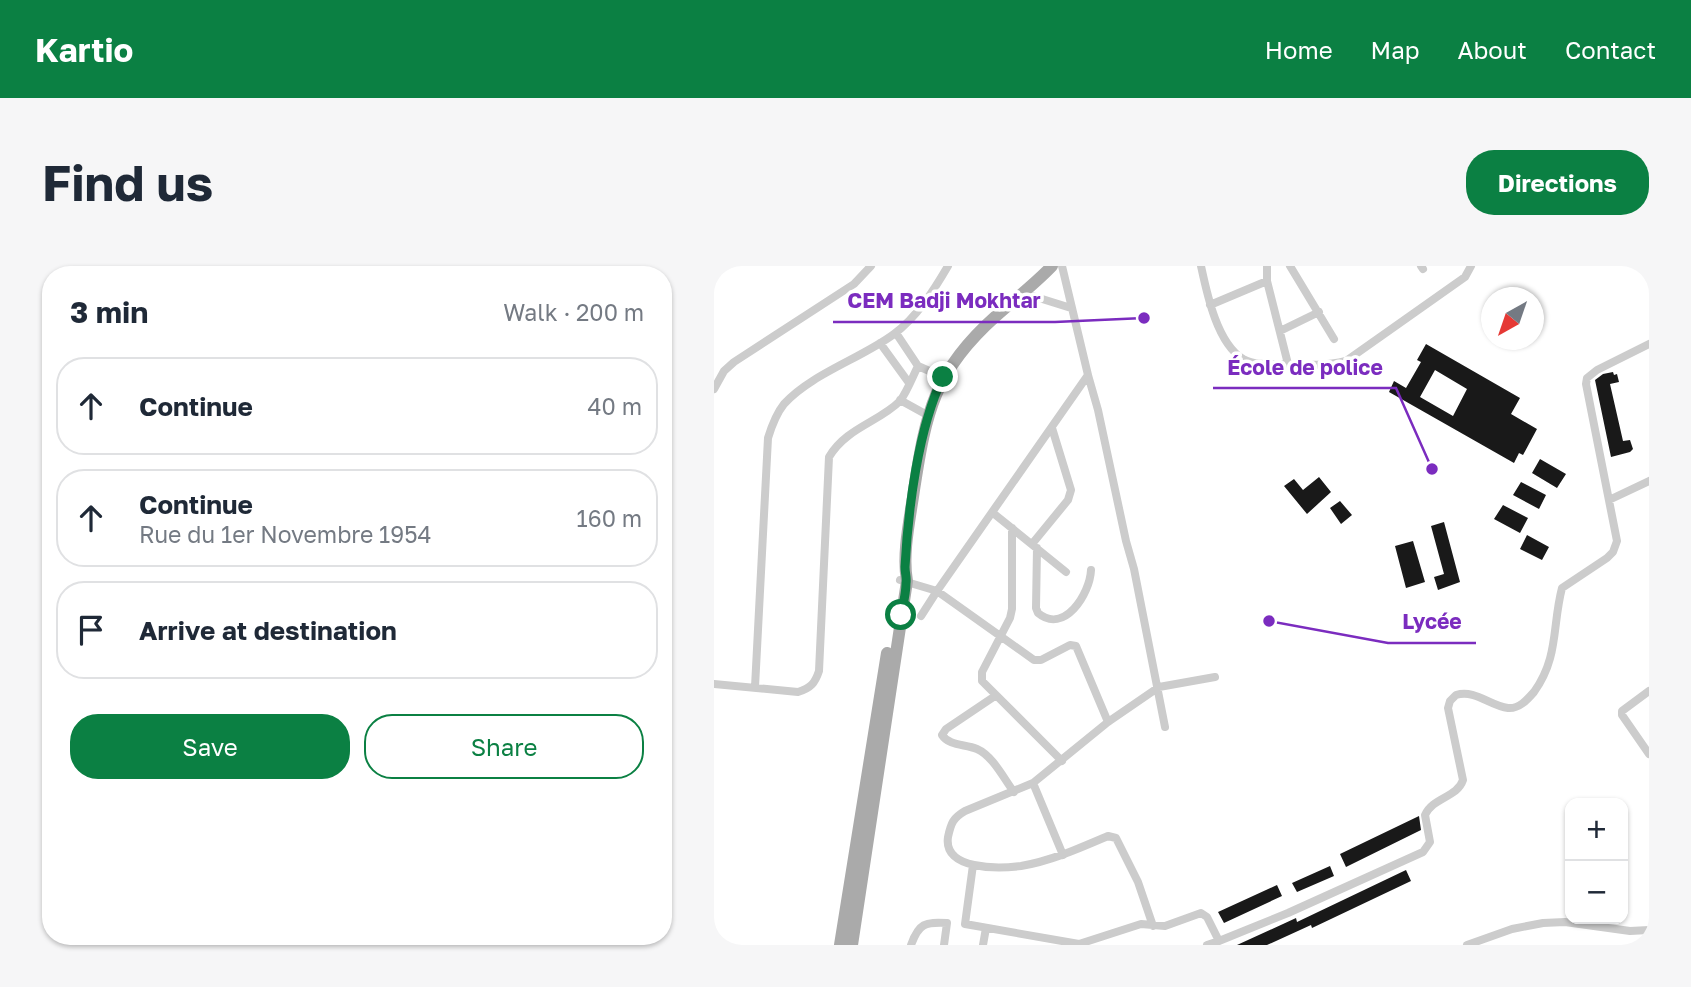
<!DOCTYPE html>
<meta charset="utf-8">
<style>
:root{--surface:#fff;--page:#f6f6f7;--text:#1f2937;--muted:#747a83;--line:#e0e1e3;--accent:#0b8043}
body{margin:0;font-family:"Golos Text",sans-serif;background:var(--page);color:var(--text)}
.controls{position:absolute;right:21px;bottom:21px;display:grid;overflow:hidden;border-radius:14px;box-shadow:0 2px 5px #0004}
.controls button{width:63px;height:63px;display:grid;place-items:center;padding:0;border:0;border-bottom:2px solid var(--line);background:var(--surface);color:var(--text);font:35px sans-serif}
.compass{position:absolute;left:767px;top:21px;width:63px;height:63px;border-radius:50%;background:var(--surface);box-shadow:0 2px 5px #0004;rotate:220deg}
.stop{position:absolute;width:21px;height:21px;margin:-16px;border:5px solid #0b8043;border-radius:50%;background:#fff}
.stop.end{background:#0b8043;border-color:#fff;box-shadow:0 2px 7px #0008}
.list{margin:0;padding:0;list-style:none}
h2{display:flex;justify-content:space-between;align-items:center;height:91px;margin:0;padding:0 28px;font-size:30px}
h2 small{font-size:23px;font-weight:400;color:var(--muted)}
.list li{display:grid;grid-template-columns:46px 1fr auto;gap:21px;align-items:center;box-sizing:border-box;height:98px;margin:0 14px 14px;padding:0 14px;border:2px solid var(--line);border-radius:28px}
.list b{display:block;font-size:26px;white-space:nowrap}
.list p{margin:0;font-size:23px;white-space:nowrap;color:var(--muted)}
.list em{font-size:23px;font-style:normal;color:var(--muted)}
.actions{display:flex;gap:14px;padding:21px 28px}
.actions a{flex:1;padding:16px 0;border:2px solid var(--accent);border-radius:28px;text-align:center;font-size:24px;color:var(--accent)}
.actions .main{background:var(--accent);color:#fff}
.icon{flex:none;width:38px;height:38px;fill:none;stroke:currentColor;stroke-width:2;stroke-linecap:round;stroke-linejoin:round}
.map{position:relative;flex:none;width:935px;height:679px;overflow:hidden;border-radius:28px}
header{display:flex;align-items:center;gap:42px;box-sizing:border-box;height:98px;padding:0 35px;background:var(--accent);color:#fff}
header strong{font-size:33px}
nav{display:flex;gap:38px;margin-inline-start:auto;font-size:24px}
.intro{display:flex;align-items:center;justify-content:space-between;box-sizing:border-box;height:168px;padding:0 42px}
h1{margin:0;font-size:49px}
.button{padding:18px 32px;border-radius:28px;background:var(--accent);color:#fff;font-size:24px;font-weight:700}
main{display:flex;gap:42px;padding:0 42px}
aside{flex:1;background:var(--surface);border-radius:28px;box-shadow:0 2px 5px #0004}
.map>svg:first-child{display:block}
</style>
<header>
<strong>Kartio</strong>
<nav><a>Home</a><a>Map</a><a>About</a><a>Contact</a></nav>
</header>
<div class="intro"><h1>Find us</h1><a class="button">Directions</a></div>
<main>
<aside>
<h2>3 min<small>Walk · 200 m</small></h2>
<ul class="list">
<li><svg class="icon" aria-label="ahead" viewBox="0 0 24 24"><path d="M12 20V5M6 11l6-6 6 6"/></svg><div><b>Continue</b></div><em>40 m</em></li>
<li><svg class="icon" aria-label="ahead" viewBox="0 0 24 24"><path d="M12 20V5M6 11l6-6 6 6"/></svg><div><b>Continue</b><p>Rue du 1er Novembre 1954</p></div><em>160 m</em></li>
<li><svg class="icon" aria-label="arrive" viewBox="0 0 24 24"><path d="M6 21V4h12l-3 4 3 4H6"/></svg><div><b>Arrive at destination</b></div></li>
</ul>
<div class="actions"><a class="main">Save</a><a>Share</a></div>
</aside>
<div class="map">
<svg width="935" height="679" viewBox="0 0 935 679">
<rect width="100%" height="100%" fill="#fff"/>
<path fill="#191919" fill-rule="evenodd" d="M712,78l94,54 -9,16 26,15 -14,26 -4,-2 -5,10 -125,-71 5,-11 12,7 15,-26 -4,-2zM721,104l32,19 -14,27 -33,-19z
M899,106l1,3 3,-1 2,8 -9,2 13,57 7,-1 3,9 -3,3 -19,5 -16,-77 8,-6z
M826,193l26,15 -9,14 -25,-15z
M605,211l12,15 -24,22 -23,-28 10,-7 9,11z
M807,216l25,13 -7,14 -26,-14z
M626,235l12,14 -11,9 -11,-16z
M789,239l25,13 -8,15 -26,-14z
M730,256l16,60 -22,8 -4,-13 10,-3 -13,-48z
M813,269l22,12 -7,13 -22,-11z
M699,275l12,41 -19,6 -11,-42z
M705,550l2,14 -75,37 -6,-13z
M616,600l4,10 -37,16 -5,-9z
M692,604l5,11 -99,47 -1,-3 -44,20h-30l59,-27 1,4z
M563,619l5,11 -58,27 -6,-11z"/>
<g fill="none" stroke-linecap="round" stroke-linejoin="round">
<path stroke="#ccc" stroke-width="8" d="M487,0c6,28 16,77 42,93 12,7 30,5 43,5 21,1 40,2 60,-3l119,-84 6,-11
M553,0v15l21,83
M576,0l44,73
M707,0l2,3
M309,27l48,15
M496,39l57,-24
M566,65l39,-19
M182,67l22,33 25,11
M166,77l29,40
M374,109l10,35 28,131 8,28 31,158
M0,123l10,-18 10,-9 120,-78 17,-18
M186,134l29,16
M895,234l40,-19
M279,247l73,59
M298,262v81l-2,9 -28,54v9l80,80
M318,278l36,-44 3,-10 -19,-62
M323,282l-1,60 2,5c26,22 52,-19 53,-43
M186,314l37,11 97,69h7l29,-15 6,1 32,76
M207,350l16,-25 151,-216 -26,-109
M0,418l84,8c13,-4 17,-9 21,-21l10,-214c17,-29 50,-35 71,-56 7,-9 13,-25 18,-35
M41,421l13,-249c4,-13 8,-24 16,-34 27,-30 78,-46 110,-70 23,-17 40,-44 54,-68
M935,425l-27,20v4l27,39
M281,430l-49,33 -4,6c7,11 23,9 35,14 16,7 27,30 37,43
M319,517l30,72
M259,599l-8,59 114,20 62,-20 24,2 36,-13 6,4 12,24 69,-28 135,-61 7,-10 -5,-27c8,-18 32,-17 38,-35l-15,-72 2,-7 6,-6c19,-6 34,11 52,13 11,1 19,-8 26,-16 25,-35 18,-66 28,-104l45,-30 6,-6 4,-11 -31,-157 1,-6 10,-8 52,-26
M439,660l-15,-44 -22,-44 -8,-2c-28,12 -57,25 -87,30 -23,3 -78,4 -73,-29 3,-14 5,-19 17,-26l68,-28 75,-61 51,-35 56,-10
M197,679c8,-22 14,-23 36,-22l-3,22
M269,679l3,-17
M493,679l12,-4
M753,679l45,-16 31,-6 22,-1 65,9 19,-1"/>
<path stroke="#aaa" stroke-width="12" d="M126,679l47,-292
M138,679l55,-364c-5,-28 3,-62 7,-91 12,-78 20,-119 82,-174 19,-17 39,-32 56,-50"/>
</g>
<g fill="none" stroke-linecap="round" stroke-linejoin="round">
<path stroke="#0b8043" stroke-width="9" d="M187,349c2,-10 5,-21 5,-32 1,-5 -1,-10 -1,-16 3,-57 13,-139 38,-190"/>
</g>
<path fill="none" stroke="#7b2cbf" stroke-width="2.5" d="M430 52L341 56H119M718 203L682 122H499M555 355L674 377H762"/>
<g fill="#7b2cbf" stroke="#fff" stroke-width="2.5">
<circle cx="430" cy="52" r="7"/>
<circle cx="718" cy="203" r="7"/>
<circle cx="555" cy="355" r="7"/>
</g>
<g font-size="21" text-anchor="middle" font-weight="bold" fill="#7b2cbf" stroke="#fff" stroke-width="7" stroke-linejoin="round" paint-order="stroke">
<text x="230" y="42">CEM Badji Mokhtar</text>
<text x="591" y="109">École de police</text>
<text x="718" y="363">Lycée</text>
</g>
</svg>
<div class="controls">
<button>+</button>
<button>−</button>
</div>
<svg class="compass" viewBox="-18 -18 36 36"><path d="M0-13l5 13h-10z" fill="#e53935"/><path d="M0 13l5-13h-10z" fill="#747a83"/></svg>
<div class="stop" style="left:187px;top:349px"></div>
<div class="stop end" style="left:229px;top:111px"></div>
</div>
</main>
